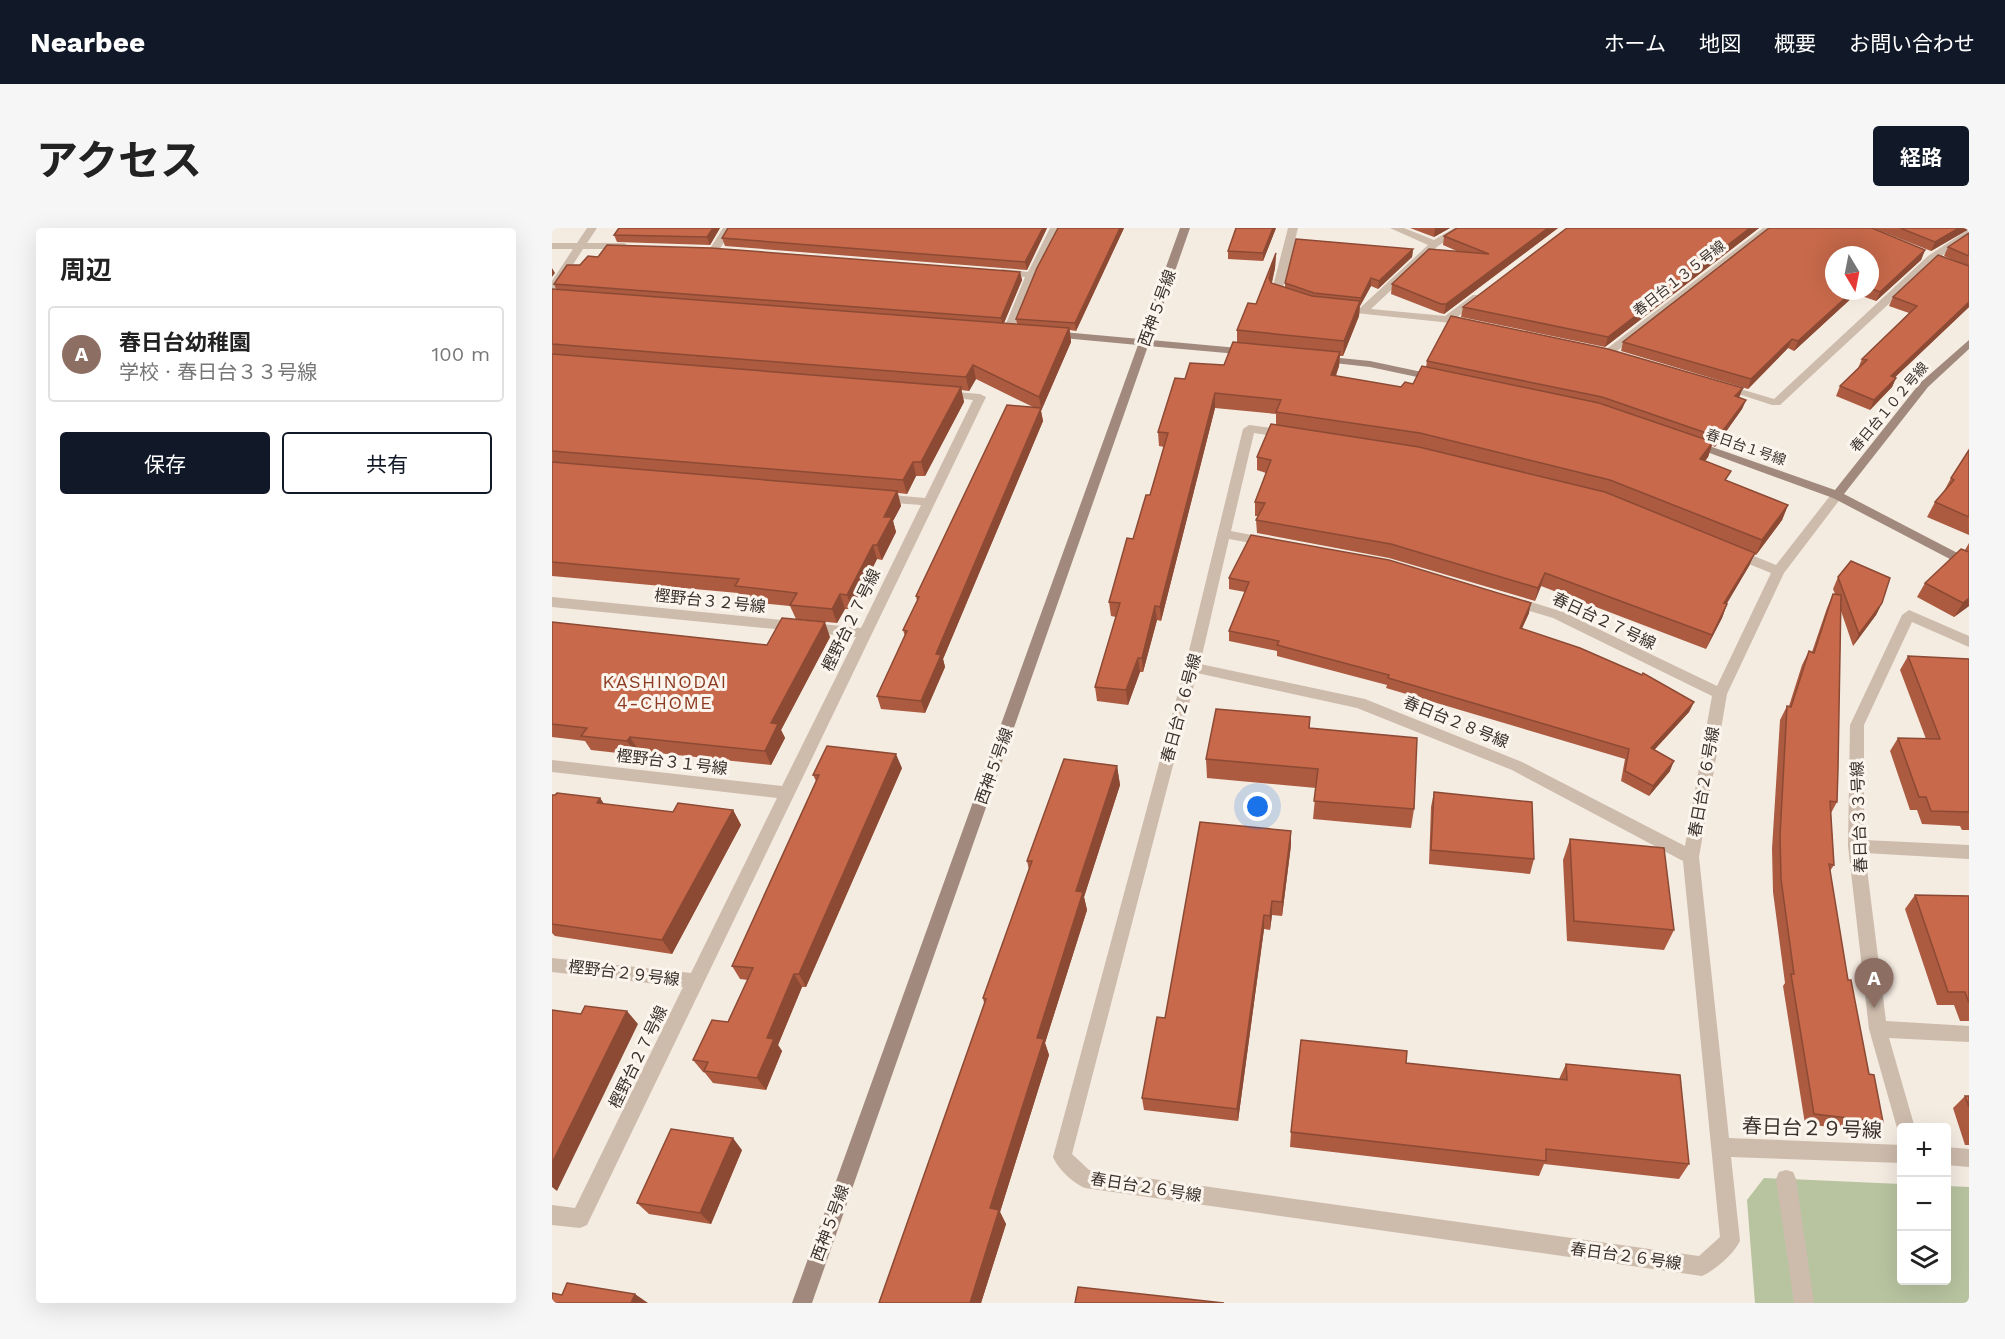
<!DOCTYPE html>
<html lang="ja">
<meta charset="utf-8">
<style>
:root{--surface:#fff;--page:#f6f6f6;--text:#222;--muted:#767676;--line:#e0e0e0;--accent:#111827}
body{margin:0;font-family:"Work Sans","Noto Sans JP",sans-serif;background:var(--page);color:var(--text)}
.controls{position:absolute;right:18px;bottom:18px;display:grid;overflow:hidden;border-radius:6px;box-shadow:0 6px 24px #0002}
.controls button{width:54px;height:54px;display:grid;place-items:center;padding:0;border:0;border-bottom:2px solid var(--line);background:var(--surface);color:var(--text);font:30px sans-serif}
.compass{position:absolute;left:1273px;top:18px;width:54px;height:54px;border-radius:50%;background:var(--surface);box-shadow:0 6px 24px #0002;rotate:170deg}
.you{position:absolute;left:706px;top:579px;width:21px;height:21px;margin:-15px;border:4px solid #fff;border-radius:50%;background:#1a73e8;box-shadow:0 0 0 9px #1a73e833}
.badge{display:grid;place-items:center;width:39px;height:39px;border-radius:50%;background:var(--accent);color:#fff;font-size:20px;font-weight:700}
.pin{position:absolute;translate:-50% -50px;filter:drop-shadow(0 2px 3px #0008)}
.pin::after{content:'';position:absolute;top:32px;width:21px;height:18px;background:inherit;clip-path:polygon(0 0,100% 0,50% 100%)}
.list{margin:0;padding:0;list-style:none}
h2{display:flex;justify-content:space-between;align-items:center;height:78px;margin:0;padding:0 24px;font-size:26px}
h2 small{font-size:20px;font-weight:400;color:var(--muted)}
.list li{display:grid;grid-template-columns:39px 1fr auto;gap:18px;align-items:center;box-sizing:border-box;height:96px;margin:0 12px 12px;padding:0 12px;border:2px solid var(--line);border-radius:6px}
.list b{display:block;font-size:22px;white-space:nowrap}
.list p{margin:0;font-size:20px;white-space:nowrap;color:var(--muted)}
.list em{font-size:20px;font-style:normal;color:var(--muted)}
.actions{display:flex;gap:12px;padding:18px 24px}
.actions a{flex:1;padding:14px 0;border:2px solid var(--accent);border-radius:6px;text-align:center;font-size:21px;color:var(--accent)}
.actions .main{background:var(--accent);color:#fff}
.icon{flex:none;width:33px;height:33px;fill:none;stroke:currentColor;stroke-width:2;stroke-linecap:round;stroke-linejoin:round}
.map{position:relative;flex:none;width:1417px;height:1075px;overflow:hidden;border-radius:6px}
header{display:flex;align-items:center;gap:36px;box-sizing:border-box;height:84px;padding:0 30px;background:var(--accent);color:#fff}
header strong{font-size:28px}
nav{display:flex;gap:33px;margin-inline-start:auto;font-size:21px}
.intro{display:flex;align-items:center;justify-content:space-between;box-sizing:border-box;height:144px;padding:0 36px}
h1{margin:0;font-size:42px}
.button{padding:15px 27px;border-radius:6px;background:var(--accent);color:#fff;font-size:21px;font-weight:700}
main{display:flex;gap:36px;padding:0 36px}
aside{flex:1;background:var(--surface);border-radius:6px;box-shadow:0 6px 24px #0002}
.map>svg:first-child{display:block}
</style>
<header>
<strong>Nearbee</strong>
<nav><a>ホーム</a><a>地図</a><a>概要</a><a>お問い合わせ</a></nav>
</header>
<div class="intro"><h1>アクセス</h1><a class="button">経路</a></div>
<main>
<aside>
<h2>周辺<small></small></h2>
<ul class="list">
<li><span class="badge" style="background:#8d6e63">A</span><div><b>春日台幼稚園</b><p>学校 · 春日台３３号線</p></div><em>100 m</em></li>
</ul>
<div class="actions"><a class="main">保存</a><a>共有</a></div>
</aside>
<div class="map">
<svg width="1417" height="1075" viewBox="0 0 1417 1075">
<rect width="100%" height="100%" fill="#f4ebe1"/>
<path fill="#b8c4a0" d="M1212,950l137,6 1,96h44l1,-94 22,1v116h-214l-8,-103z"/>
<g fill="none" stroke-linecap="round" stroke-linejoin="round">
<path fill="#cdbbac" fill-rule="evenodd" d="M35,0h10l-10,15h37l5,3 -5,3h-41l-27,42 -4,1v-11l21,-32h-21v-6h25z
M171,0h10l-15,24h-8l-1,-2z
M498,0h10l-24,47 -23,56 -9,2 -1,-2 22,-54 -23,-2 -5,-3 5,-3 26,3z
M736,0h10l-16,64 8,5 -5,3 -14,-6z
M838,0h14l30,12 20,-12h12l-28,18 -67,63 74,7 28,-21h8v4l-25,19 15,3v4l-135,-14 -1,-2 5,-3 20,2 68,-63z
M1211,0h11l-162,127h-8v-4z
M1417,1v8l-33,23 -156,145h-8l-55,-18 6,-3 51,15 154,-143z
M391,163l37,3 6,3 -399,828 -7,3 -28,-3v-20l23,3 108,-221 -131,-15v-14l139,15 86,-175 -225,-26v-12l230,26 74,-149 -304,-30v-10l309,31 60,-123 -40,-3 -6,-4 6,-4 44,4 48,-98 -34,-4 -2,-2z
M697,197l37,5 6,4 -6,4 -32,-5 -23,98 36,7 6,4 -6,4 -38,-7 -29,125 165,35 157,63 163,84 27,-150 -159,-78 -46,-14 -2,-3 7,-5 51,16 154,74 54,-113 -42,-17 -1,-3 1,-3h10l37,15 57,-73h8v6l-57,75 -57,121 -28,163 30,281 173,7v18l-171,-6 9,84c-6,13 -25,29 -38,35l-617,-88c-12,-5 -27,-19 -32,-31l132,-490 58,-238zM645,445l160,35 155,62 171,91 37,376 -21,19 -610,-86 -17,-16z
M1357,382l60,26v11l-57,-25 -48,103v115l105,5v14l-104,-6 21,168 83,5v16l-80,-4 26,90h-13v7l-5,-7 -28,-99 -21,-183 2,-121 52,-110z
M1394,919l23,2v18l-23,-2z
M1234,942l7,2 3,7 18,124h-20l-18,-124 3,-7z"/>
<path fill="#a18a7d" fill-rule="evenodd" d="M628,0h10l-39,112 98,9 5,3 -5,3 -101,-9 -336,957h-20l346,-958 -86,-8 -5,-3 5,-3 88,8z
M1417,112v9l-41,38 -84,107 125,65v10l-136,-71 -148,-54 6,-4 4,1 140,49 85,-107z
M768,128l50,5 66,14 6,3 -6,3 -66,-14 -54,-6 -2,-2z"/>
</g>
<path fill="#ac5a40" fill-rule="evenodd" d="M67,0h101l-10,17 -93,-3 -3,-7z
M495,0l-20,42 -302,-24 -3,-8z
M572,0l-48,103 -6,-1 1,12 -30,69 2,10 -100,238 2,8 -20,46 -44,-4 -4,-13 28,-60 -2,-6 14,-29 -1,-5 117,-189 -57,-28 -7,12 -8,-1 3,12 -39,74h-9l-9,18 -9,-1 3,13 -8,15 3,11 -14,28 -5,-1 -25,50h-7l-8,14 -41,-4 -6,-13 -49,-5 -3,-8 -186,-17v-287h4l-2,-5 466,-12 2,8 -18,43 13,1 -1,-5z
M724,0l-13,33 -35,-2v-8z
M858,0h40l-16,9z
M1006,0l-114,86 -4,-1 -49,-19 1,-10 67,-32 -16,-7 1,-9z
M1015,0h192l-154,119 -144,-30 2,-10z
M1217,0h103l53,22 -4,10 -45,41 -20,-7 -62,57 -6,-3 -40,41 -127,-38 2,-9zM1282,27h36v36h-36z
M1321,0h96v1l-38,22z
M1417,5v74l-74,70 1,1 -4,9 -22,23 -34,-14 4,-10 18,-18 4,-9 47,-46 -20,-7 4,-9 67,-34 -16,-7 4,-9z
M861,21l-1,8 -34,32 -7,-3 -11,20 -1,10 -16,40h-3l-1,10 -3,10 65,11 12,-3 13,-17 1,-6 312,37 7,2 -4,9 -27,38 -3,-2 -4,12 -3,4 23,20 60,24 -6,15 -26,35 -2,-1 -5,12 -23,38h1l-5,14 -16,31 -165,-63 -6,15 -146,-43 -132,-25 -1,-13 2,-4h-3v-14l11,-29 -9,-3v-13l19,-32v-11l-61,-6 -54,213 -4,-1 -14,52h-3l-12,33 -31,-4 -2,-14 21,-70 -5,-1 -2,-14 41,-107 14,-48 -5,-1 -1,-14 27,-53 39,-14 13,-23v-12l19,-26 20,-51 -1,15 -3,15 13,4v-4z
M1417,222v85l-42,-18 8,-15 8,-9 8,-15z
M1417,315v63l-15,11 -37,-20 8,-14 40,-33z
M1286,349l44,26 -6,12 -23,31 -12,-35 -4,191 -6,11 3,52 -4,6 18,109 21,94 14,48 -10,10 -68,-8 -22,-138 2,-3 -12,-91 -1,-43 8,-129 7,-14h2l13,-41 7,-14 3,1 15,-44 6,-14h2l-2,-5z
M677,350l300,35 -7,16 172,73 -5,10 -35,38 16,21 -21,25 -28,-15 4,-22 -239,-71 1,-3 -110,-29v-5l-48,-10v-10l16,-39 -16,-3z
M0,394l215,23 63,-8 -49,93 4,8 -14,27 -132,-14 -3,4 -45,-5 -6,-9 -33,-4z
M1356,428l61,3v171h-7l-2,-4 -38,-2 -5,-14h-7l-20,-59 8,-13 28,1 -26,-69z
M758,489v11l104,81 -3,19 -98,-9 3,-31 -109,-10 -1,-19z
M565,538l3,19 -36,112 3,13 -42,133 4,12 -49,157 6,12 -25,79 3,-300 -1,-5 46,-128 -2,-9z
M350,540l-96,219h-4l-24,58 4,6 -16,39 -53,-7 -8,-10 -2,-1 -10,-12 35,-38 20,-42 -8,-1 -8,-13 84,-185 -3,-6z
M882,564l100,67 -4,15 -101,-10 2,-57z
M0,567l48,3 4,6 69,8 60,-2 8,15 -69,129 -117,-18 -3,-3z
M1018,611l104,91 -10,20 -97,-9 -4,-81z
M739,617l-9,71 -10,-1 -2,15 -6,-1 -26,192 -94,-11 -2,-12 23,-80z
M1363,667l54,1v125h-9l-6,-16h-17l-32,-96z
M854,835l153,16 7,-15 123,100 -10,15 -135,-15 -5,12 -249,-29 1,-15z
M1413,868h4v49h-4l-12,-37z
M190,922l-31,74 -62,-10 -12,-11z"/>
<path fill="#8c4a34" d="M161,0h7l-10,17 -3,-8z
M491,0h4l-20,42 -2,-8z
M568,0h4l-48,103 -1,-8z
M721,0h3l-13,33v-8z
M883,0h15l-16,9z
M996,0h10l-114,86 2,-10z
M1198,0h9l-154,119 3,-10z
M1407,0l10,1 -38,22 4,-9z
M861,21l-1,8 -34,32 1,-8z
M1373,22l-4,10 -45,41 4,-9z
M724,25l-1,15 -6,25v-15z
M0,40l3,5 -3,4z
M468,44l2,8 -19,45 -2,-7z
M819,50v8l-11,20 1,-8z
M1301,63h4l-1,3 -62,57 4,-10z
M808,73l-1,15 -16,40 1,-15z
M1417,74v5l-82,78 4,-9z
M517,100l2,14 -30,69 2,10 -100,238 2,8 -20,46 -4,-12 15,-47 105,-246 -2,-11z
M1240,111l-4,9 -40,41 3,-10z
M788,124l-1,14 -9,24 1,-15z
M421,137l3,14 -7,12 -3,-14z
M1344,150l-4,9 -22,23 4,-10z
M409,159l3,15 -39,74 -4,-14z
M1191,160l-4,10 -4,-2z
M663,165v15l-54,213 -1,-14z
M1194,172l-4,9 -27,38 3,-10z
M1161,214l-5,15 -13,17 5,-15z
M361,234l3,14 -9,18 -4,-14z
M345,263l4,15 -8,15 3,11 -14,28 -5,-15 7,-28z
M1236,277l-6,15 -26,35 6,-15z
M321,317l4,14 -25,50 -5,-14z
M1203,325l-6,13 -30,51 5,-14z
M993,345l-4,13 -6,15 3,-13z
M288,366l5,15 -8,14 -5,-14z
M1417,370v8l-15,11 9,-14z
M979,375l-2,10 -12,25 3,-10z
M1330,375l-6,12 -23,31 6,-12z
M1175,376l-5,14 -16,31 6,-14z
M603,378l2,14 -14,52 -1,-14z
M273,394l5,15 -49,93 4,8 -14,27 -6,-14 6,-28z
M586,430l2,14 -12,33 -2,-15z
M1142,474l-5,10 -42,46 4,-10z
M78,509l9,14 -3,4 -9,-14z
M344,526l6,14 -96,219 -7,-13z
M1122,533l-4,10 -21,25 4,-10z
M565,538l3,19 -36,112 3,13 -42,133 4,12 -49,157 6,12 -25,79h-11l20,-95 86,-317z
M48,570l10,15 -13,-10z
M181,582l8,15 -69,129 -10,-14z
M739,603v14l-9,71v-14z
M720,673v14l-2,15v-14z
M712,687v14l-26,192 -1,-12z
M242,746l8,13 -24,58 4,6 -16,39 -9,-12 10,-40z
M75,783l11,13 -81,167 -5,-4v-24z
M181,910l9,12 -31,74 -11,-11z
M83,1066l13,9h-17z"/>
<path fill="#c8694b" stroke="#8c4a34" stroke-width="1.5" d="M67,0h94l-6,9 -93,-2z
M176,0h315l-18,34 -303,-24z
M506,0h62l-45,95 -59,-4 21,-51z
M684,0h37l-10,25 -35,-2z
M905,0h91l-102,76h-5l-49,-20 37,-35 60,5 -45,-18z
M1015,0h183l-142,109 -145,-30z
M1217,0h103l53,22 -45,42 -10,-4v-33h-36v36h19l-55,50 -6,-2 -41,40 -128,-37z
M1348,0h59l-24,14z
M1417,5v23l-21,-9z
M744,11l117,10 -34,32 -8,-3 -10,20 -47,-5 -29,-10z
M55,17l104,3 309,24 -19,46 -447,-34 13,-19h13l8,-9 10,1z
M724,25l-7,25 2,5 41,13 48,5 -16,40 -107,-11 11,-27 8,1z
M1386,27l31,11v36l-78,74 5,2 -22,22 -34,-14 27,-26 -5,-1 55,-53 -24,-9z
M0,61l517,39 -30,69 -66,-32 -7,12 -414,-33z
M899,88l157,33 135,39 -8,8 11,4 -28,37 -116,-40 -175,-36z
M681,114l107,10 -9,23 70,12 4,-5 8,2 9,-18 177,37 114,39 -13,17 31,12 -6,9 63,25 -26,35 -152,-60 -190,-47 -144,-21 5,-12 -66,-7 -55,214 -5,-1 -13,52h-4l-12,32 -31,-3 25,-84 -11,-1 18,-64 6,1 13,-44h4l18,-62 -10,-1 17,-54 10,1 5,-16 34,2z
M0,126l409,33 -40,75h-8l-10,18 -351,-29z
M455,177l34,3 -105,246 5,1 -20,46 -44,-5 30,-65 -4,-1 16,-33 -3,-1z
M719,196l148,23 186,45 150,61 -31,50 3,1 -15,31 -167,-62 -7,15 -147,-44 -135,-24 9,-17 -10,-1 16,-42 -14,-3z
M1417,222v67l-34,-15 19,-22 -3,-2z
M0,234l345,29 -13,26h8l-15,28h-4l-26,50 -7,-1 -8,15 -42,-4 7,-12 -62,-7 4,-7 -187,-17z
M699,307l138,25 142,43 -11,25 60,20 62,27 1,-2 51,29 -43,46 23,13 -21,25 -28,-15 4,-22 -241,-71 1,-3 -112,-30 2,-4 -50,-10 20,-49 -20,-4z
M1409,321l8,3v46l-6,5 -38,-20z
M1299,333l39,17 -8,25 -23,31 -21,-57z
M1281,366l8,1 -3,174 -1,33 -7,-1 4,64 -5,-1 19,116h3l18,94 5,1 9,47 -69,-8 -23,-140h3l-13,-95 -1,-43 7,-130 4,1 18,-56 5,2z
M230,390l43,4 -54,101 7,1 -13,27 -135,-14 -3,4 -46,-5 6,-8 -35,-4v-102l215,23z
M1356,428l61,3v153l-38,-1 -5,-14h-7l-21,-59 42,1z
M664,481l94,8 -1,11 108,10 -3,71 -100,-8 4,-32 -112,-10z
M275,518l69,8 -97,220h-5l-27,64 7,1 -17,39 -53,-7 4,-9 -15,-2 19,-40 16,2 25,-54 -21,-2 87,-191h-6z
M512,531l53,7 -41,125 7,1 -46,146 7,1 -54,169 9,2 -29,93h-91l107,-304 -3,-1 49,-137h-5z
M882,564l98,10 2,57 -103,-9z
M5,565l43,5 -3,5 76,9 5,-9 55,7 -71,130 -110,-16v-129h3z
M648,594l91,9 -9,71 -10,-1 -2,15 -6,-1 -27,194 -95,-11 15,-81 8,1z
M1018,611l94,9 10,82 -100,-9z
M1363,667l54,1v107l-4,-11h-17z
M33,778l42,5 -75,152v-153l29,4z
M749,812l106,11 -1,12 161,17 -1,-16 114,11 9,89 -143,-15v12l-255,-29z
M1413,868h4v11z
M119,901l62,9 -33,75 -63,-10z
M15,1055l68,11 -4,9h-79v-10l10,2z
M526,1059l146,16h-149z"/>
<g text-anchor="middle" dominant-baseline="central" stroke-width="6" stroke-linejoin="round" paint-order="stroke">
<g font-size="14" fill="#3b302b" stroke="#fbf5ee">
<text transform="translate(1127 50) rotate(-38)">春日台１３５号線</text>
<text transform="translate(1337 179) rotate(-50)">春日台１０２号線</text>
<text transform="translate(1194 219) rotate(19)">春日台１号線</text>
</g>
<g font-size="16" fill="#3b302b" stroke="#fbf5ee">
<text transform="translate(605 80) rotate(-70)">西神５号線</text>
<text transform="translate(158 373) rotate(6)">樫野台３２号線</text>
<text transform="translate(299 392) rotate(-64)">樫野台２７号線</text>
<text transform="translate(1052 393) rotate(25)">春日台２７号線</text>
<text transform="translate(629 480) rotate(-75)">春日台２６号線</text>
<text transform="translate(904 494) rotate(22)">春日台２８号線</text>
<text transform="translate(120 534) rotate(7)">樫野台３１号線</text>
<text transform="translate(442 538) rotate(-70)">西神５号線</text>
<text transform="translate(1152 554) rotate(-80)">春日台２６号線</text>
<text transform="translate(1307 589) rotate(-92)">春日台３３号線</text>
<text transform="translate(72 745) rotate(7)">樫野台２９号線</text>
<text transform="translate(86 829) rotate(-64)">樫野台２７号線</text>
<text transform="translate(594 959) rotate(9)">春日台２６号線</text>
<text transform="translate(278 995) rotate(-70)">西神５号線</text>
<text transform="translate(1074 1028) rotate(8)">春日台２６号線</text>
</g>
<g font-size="18" letter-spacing="1.5" fill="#8c3b22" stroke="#fbf5ee">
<text x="113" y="453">KASHINODAI<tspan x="113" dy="21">4-CHOME</tspan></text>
</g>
<g font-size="20" fill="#3b302b" stroke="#fbf5ee">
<text transform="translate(1260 900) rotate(2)">春日台２９号線</text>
</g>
</g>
</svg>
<div class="controls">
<button>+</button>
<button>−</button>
<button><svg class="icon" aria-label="layers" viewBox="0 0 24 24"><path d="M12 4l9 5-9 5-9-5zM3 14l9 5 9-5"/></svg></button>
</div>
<svg class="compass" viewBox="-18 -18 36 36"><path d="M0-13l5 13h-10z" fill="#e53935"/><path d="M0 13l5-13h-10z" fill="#767676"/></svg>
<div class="you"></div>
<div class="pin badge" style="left:1322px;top:780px;background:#8d6e63">A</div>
</div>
</main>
